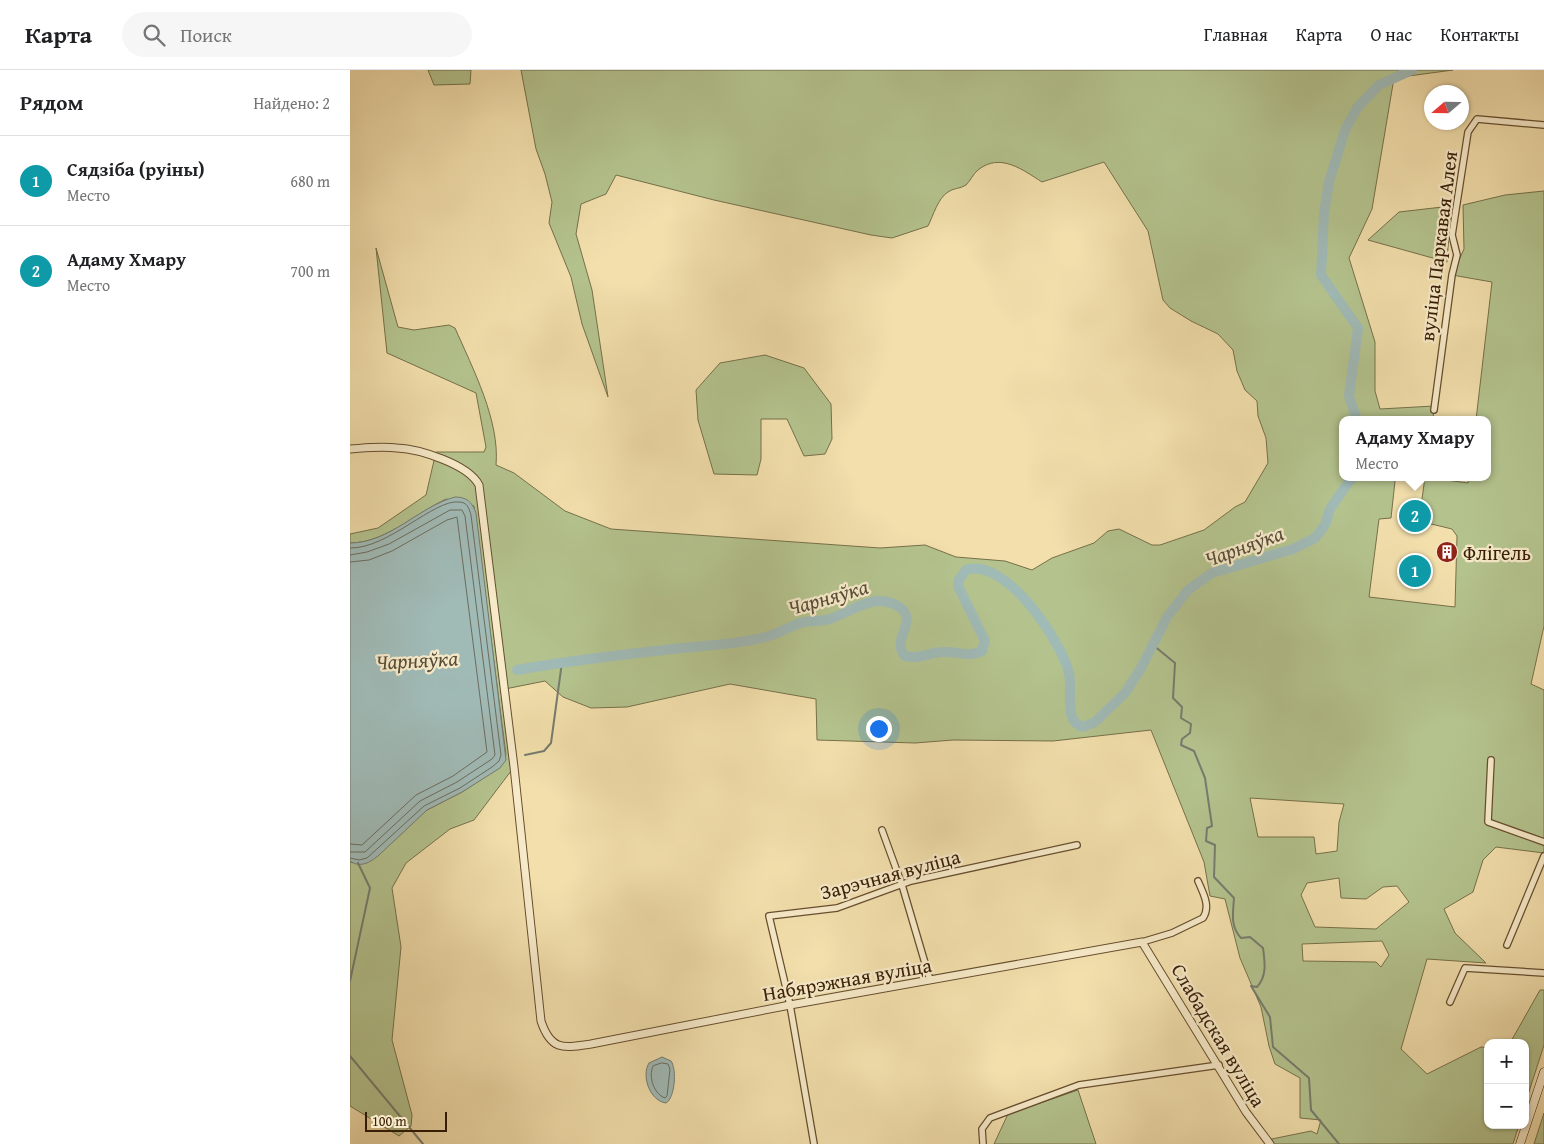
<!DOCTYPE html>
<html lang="ru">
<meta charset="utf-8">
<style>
:root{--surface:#fff;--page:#f6f6f6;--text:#202124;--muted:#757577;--line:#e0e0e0;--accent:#0b8043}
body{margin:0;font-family:"Gentium Book Plus",serif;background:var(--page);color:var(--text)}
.controls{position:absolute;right:15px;bottom:15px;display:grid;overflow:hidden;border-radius:10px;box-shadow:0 1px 4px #0004}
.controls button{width:45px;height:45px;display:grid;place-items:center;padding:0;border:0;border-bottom:1px solid var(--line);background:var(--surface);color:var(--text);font:25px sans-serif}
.compass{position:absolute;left:1074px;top:15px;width:45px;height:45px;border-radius:50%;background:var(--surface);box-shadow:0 1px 4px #0004;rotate:250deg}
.scale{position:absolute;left:15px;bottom:12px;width:82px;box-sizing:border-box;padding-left:5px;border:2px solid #381e05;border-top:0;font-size:14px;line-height:18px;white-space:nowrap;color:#381e05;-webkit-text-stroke:4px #f7eac9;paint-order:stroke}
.you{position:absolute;left:528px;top:658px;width:18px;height:18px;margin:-12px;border:4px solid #fff;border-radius:50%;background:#1a73e8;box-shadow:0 0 0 8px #1a73e833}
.badge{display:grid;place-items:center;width:32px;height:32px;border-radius:50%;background:var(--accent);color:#fff;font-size:16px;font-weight:700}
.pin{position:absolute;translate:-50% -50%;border:2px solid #fff;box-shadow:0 1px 5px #0006}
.popup{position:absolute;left:989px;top:346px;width:152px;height:65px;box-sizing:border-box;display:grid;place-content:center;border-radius:10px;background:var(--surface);filter:drop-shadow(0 1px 4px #0005);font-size:16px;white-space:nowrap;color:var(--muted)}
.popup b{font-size:19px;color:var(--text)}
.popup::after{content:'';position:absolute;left:50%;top:100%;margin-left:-10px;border:10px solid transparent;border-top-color:var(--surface)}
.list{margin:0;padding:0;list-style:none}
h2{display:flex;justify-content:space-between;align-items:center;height:65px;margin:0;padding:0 20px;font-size:21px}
h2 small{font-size:16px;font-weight:400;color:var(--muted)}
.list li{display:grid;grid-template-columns:32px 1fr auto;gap:15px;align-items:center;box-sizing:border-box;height:90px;padding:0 20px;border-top:1px solid var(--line)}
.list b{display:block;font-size:19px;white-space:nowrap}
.list p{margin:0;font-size:16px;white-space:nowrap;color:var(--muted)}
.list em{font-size:16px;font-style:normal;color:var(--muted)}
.icon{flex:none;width:28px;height:28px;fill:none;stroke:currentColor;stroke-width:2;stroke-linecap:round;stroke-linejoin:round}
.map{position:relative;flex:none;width:1194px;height:1074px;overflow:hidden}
header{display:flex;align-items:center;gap:30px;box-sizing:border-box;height:70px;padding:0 25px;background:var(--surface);border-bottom:1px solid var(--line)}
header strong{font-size:24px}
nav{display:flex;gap:28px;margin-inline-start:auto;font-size:18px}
.search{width:350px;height:45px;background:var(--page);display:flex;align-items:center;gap:12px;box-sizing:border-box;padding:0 18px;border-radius:28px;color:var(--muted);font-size:19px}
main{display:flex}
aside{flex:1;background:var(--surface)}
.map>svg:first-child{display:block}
</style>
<header>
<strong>Карта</strong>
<div class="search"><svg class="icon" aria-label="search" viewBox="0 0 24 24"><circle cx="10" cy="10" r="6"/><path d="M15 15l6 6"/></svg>Поиск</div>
<nav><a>Главная</a><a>Карта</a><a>О нас</a><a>Контакты</a></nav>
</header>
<main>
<aside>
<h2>Рядом<small>Найдено: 2</small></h2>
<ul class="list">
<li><span class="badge" style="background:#0f9aa8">1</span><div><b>Сядзіба (руіны)</b><p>Место</p></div><em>680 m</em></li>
<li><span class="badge" style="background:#0f9aa8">2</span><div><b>Адаму Хмару</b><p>Место</p></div><em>700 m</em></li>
</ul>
</aside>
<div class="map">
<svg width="1194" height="1074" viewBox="0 0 1194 1074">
<rect width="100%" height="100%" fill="#f2dfac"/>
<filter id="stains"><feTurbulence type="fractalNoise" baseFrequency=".004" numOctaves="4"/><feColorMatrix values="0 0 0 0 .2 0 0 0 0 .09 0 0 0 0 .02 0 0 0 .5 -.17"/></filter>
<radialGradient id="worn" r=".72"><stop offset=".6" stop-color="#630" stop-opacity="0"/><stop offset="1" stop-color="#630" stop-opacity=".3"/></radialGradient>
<path fill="#b4c38e" stroke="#76704a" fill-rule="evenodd" d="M78,0h43l-1,14 -36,1z
M171,0h932l-59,8 -22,131 -23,49 26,84v49l5,18 54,-3 -1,14h-91v57h51l2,4 -4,37 -12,1 -10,78 86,10 2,-71 -5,-7 -33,-8 6,-44 43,6 1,-6h19v-57h-12l16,-138 -40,-7 12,-26 -1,-44 42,-10 39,-4v435l-13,58 13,6v163l-48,-6 -13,13 -10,32 -29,17 11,24 31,30 -59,-4 -26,90 26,25 54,-27 7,1v77h31l-6,19h-243l-3,-4 44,-9 6,3 4,-14 -21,-2v-40l-25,-14 -6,-18 -8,-39 -21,-49 -15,-59 -15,-3 -6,-34 -53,-132 -98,11 -100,-1 -38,3 -98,-3 -1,-41 -86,-15 -103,23 -36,1 -28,-11 -18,-16 -40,8 9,78 -40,53 -24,9 -44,34 -14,25 9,59 -9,93 20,75 -1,11 -12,10 -49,-30v-245l2,2 75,-53 35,-18 32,-21 12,-16 -32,-249 -28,-7c-30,14 -61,44 -96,44v-9l28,-6 48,-33 10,-43h48l2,-5 -10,-54 -89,-40 -11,-105 22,79 16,3 35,-5 6,3c18,41 45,93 41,137l18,8 51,38 46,18 269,19 45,-3 31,12 49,4 27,9 20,-12 42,-15 14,-12 11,-2 33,16h8l44,-15 31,-23 10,-5 23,-39 -2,-25 -8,-22 -1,-15 -12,-11 -8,-19 -4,-21 -15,-16 -27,-13 -21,-13 -7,-8 -15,-69 -44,-69 -62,20c-19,-12 -42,-30 -64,-12 -5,4 -7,10 -12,15 -6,4 -13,3 -18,7 -10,6 -15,24 -20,34l-36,12 -21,-3 -157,-35 -98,-25 -10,19 -25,10 -5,30 16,56 16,107 -26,-73 -11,-47 -22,-54 3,-21 -7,-28 -9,-25zM900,728l94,6 -5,18 -2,29 -21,3 -2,-17h-56zM989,808l2,20 25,1 17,-12 14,-1 12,16 -33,27 -61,-2 -14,-32 6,-12zM1032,871l7,14 -8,12 -5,-5 -73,-1 -1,-17z
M1101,136l-4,56 -79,-22 31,-28z
M415,285l39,13 27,36 1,35 -7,15 -21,2 -17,-37h-26v40l-4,16 -43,-1 -16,-54 -2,-30 24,-27z
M1190,920h4v55l-19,59v-61h-15z
M728,1020l18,54h-102l14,-30z
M1194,1043v31h-10z"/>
<path fill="#a0bab6" stroke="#767c6f" d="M105,427c12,0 17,5 21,16l30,247 -6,8 -38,24 -35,18 -49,46c-9,7 -18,12 -28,5v-318c40,0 68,-36 105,-46z
M312,987l9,4c6,8 4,37 -5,42 -16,-2 -25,-27 -17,-40z"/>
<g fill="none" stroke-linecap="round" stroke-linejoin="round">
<path stroke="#6c6c5e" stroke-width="1" d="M0,478c38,1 84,-49 109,-46 8,0 10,6 12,13l30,240 -2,6 -7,6 -32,21 -36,18 -57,52 -8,2 -9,-2
M0,485l17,-3 22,-8 61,-34h12l3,6 30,239 -3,4 -35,23 -37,19 -55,51h-15
M0,492l19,-2 23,-9 55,-31 10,-3 30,235 -34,24 -37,19 -54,50 -12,-1
M312,993l6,1 2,5 -3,27 -2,2c-11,-4 -17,-21 -12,-32z"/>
<path stroke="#767c6f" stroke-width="2" d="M803,575l22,18 -2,35 9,9 -1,11 10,6 -1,9 -8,6 -1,6 13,6 11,27 7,48 -5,2 -1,13 9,4 -1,32 20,21c-1,15 -4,28 7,40l9,-1 13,11c2,15 4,28 -6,39l-6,-1 19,31 3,30 36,31 2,32 28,34
M175,685l19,-4 7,-8 11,-81
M0,911l20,-93 -12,-25
M0,986l73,88"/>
<path stroke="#a0bab6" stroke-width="10" d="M1007,350l-8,-24 9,-68 -37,-53 3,-62 5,-31 16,-52 12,-22 22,-23 33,-15
M167,600c55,-10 110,-16 165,-22 29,-3 59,-4 87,-12 11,-3 20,-9 31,-13 10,-3 20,-1 30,-4 21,-7 41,-25 64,-15 30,14 -5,34 11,52 14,4 25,-4 38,-4 15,-1 25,6 39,-1l3,-10 -27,-55 1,-6 7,-10c39,-14 95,71 103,103 4,18 -6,49 14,54l12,-5 30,-29 16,-25 26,-51 21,-27 24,-17 81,-24 22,-11 10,-13 5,-16 22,-32"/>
<g stroke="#664e2f" stroke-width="8">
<path id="minor" d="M1084,340l18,-135 5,-20 -5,-20 16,-103 9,-13 67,6
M1141,690l-3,62 56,20
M532,760l20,55 28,95
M792,872l30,-9 31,-15c8,-12 0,-25 -5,-37
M1157,875l37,-89
M1100,932l15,-34 79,5
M464,1074l-24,-139 -21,-89 68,-8 74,-27 166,-36
M633,1074l-1,-15 8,-11 89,-33 140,-20"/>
</g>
<g stroke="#664e2f" stroke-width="9">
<path id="tertiary" d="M0,379c15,-1 31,-3 47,-1 22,1 71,16 82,37l35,282 27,254c10,30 22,27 50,23l199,-39 352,-63 104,170 24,32"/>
</g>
<g stroke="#381e05" stroke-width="9">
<path id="secondary" d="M1170,1074l24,-72"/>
</g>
<use href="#minor" stroke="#f7eac9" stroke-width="5.5"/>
<use href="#tertiary" stroke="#f7eac9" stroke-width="7"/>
<use href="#secondary" stroke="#f7eac9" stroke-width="8"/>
</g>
<defs>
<g id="building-disc" transform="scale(1.125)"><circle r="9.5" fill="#8f2418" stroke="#f7eac9"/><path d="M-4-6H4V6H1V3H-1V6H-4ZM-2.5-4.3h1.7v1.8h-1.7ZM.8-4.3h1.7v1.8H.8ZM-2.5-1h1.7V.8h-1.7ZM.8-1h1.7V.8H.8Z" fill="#fff"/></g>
</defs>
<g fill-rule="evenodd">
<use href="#building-disc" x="1097" y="482"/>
</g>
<g text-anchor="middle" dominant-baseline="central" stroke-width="4.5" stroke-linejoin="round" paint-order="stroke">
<g font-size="20" fill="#381e05" stroke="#f7eac9">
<text transform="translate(1088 176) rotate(-83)">вуліца Паркавая Алея</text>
<text transform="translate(540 804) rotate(-15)">Зарэчная вуліца</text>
<text transform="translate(497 909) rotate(-10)">Набярэжная вуліца</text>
<text transform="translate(869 965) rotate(59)">Слабадская вуліца</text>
</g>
<g font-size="20" fill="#381e05" stroke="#f7eac9" text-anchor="start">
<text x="1113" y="482">Флігель</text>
</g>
<g font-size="21" font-style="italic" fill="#574d3a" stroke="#f7eac9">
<text transform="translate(894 476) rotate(-20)">Чарняўка</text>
<text transform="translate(478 527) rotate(-16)">Чарняўка</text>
<text transform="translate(67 590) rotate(-3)">Чарняўка</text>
</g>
</g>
<rect width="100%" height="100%" filter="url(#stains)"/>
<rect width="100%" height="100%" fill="url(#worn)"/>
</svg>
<div class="controls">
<button>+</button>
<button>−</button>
</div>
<svg class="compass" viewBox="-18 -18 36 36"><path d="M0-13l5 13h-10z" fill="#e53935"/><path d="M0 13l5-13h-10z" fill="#757577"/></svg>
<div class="scale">100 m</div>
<div class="you"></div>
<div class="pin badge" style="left:1065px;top:501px;background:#0f9aa8">1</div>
<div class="pin badge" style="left:1065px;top:446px;background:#0f9aa8">2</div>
<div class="popup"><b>Адаму Хмару</b>Место</div>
</div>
</main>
